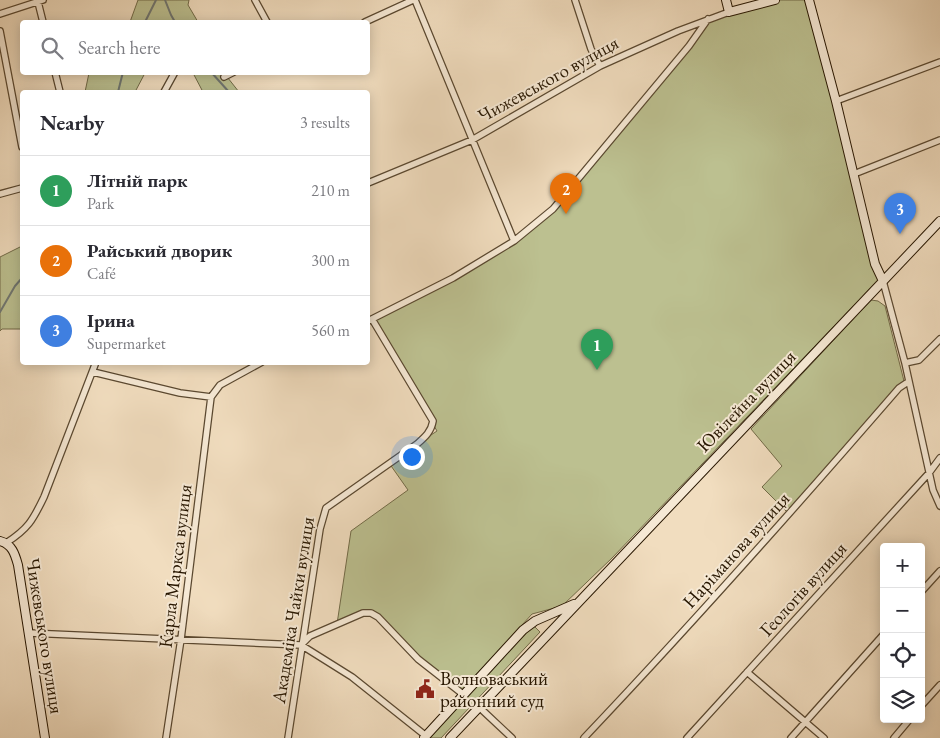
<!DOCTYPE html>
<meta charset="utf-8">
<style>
:root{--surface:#fff;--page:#f2f2f3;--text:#2b2b33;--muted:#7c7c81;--line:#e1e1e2;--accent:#db2777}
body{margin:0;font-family:"EB Garamond",serif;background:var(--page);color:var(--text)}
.controls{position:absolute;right:15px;bottom:15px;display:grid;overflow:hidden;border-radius:5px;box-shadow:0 2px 12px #0003}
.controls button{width:45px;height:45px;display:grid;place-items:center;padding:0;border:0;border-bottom:1px solid var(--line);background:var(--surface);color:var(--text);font:25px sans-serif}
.you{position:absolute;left:411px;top:456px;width:18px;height:18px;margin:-12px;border:4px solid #fff;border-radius:50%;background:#1a73e8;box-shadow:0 0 0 8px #1a73e833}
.badge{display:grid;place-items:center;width:32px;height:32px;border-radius:50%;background:var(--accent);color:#fff;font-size:16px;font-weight:700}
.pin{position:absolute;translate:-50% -41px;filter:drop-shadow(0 1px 2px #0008)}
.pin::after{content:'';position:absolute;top:26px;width:18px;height:15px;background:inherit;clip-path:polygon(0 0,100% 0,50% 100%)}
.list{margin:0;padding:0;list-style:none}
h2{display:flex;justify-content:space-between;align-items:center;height:65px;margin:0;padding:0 20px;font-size:21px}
h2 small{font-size:16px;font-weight:400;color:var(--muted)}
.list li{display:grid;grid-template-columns:32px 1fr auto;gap:15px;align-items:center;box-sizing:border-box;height:70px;padding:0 20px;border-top:1px solid var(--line)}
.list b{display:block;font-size:19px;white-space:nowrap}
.list p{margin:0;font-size:16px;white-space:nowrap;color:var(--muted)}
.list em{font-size:16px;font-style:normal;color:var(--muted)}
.icon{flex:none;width:28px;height:28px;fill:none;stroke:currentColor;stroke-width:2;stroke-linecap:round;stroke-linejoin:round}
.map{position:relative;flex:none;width:940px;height:738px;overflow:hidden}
.search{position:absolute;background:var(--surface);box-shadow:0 2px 12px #0003;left:20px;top:20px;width:350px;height:55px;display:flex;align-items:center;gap:12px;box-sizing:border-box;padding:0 18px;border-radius:5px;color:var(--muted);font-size:19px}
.panel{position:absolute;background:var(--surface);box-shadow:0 2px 12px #0003;left:20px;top:90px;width:350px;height:275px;border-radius:5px}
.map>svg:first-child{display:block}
</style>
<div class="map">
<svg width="940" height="738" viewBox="0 0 940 738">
<rect width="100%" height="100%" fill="#f1ddbf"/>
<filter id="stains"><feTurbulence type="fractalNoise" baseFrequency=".004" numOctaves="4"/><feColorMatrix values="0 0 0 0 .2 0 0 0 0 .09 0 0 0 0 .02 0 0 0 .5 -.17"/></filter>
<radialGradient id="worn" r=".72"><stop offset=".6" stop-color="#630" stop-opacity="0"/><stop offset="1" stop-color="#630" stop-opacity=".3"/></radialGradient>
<path fill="#bcc090" stroke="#726b48" d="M138,0h51l-1,5 10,17h-68z
M775,0h34l73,276 -270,282 -50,48 -30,8 -69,76 -45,-31 -47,-46 -34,11 14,-93 57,-41 -19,-27 48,-32 -65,-112 142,-78 39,-32 155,-190z
M89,73v-1l56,1 -10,19h-50z
M193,73h31l15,19h-36z
M22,246v83h-20l-2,2v-74z
M871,300l7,1 7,5 19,75 -6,4 -111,127 -25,-25 20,-21 -31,-37z
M531,623l9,9 -99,106h-16z"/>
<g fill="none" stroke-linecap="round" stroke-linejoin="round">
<path stroke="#707772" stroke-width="2" d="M165,0l6,15 4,7
M145,22l11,-22
M211,72l18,20
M118,92l5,-20
M0,312l15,-26 7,-8"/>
<g stroke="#5a4830" stroke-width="8">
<path id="street" d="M255,0l12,22
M415,0l99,241
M575,0l16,49 9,17
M38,2l5,20
M0,14l43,-14
M365,22l48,-22
M0,31l22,116
M55,72l5,20
M224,77l10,-5
M164,92l11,-20
M836,101l104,-39
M854,174l86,-34
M368,183l104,-43 128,-74 78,-35 51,-19
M0,194l22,-6
M883,281l22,82 28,127 7,16
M368,321l85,-43 61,-37 39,-32 136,-163 19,-27
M905,363l14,-3 21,-21
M93,372l87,21 31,4
M6,543c22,-14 27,-23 38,-46l52,-135
M921,592l19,-21
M29,633l272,12 51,32 74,59
M301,645l9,-9 53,-23h8l7,4 40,42 46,36
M747,672l77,66
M921,706l19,-21
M480,708l32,30
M166,738l15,-99 30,-242 9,-12 42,-23
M288,738l32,-209 6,-21 91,-64c8,-7 14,-12 16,-23l-61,-102
M584,738c108,-114 212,-231 315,-350l9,-6
M687,738l242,-265 11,-15
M791,738l93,-104
M894,738l16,-19"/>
</g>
<g stroke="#271600" stroke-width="10">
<path id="secondary" d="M726,0l3,12 46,-12
M809,0l27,101 39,163 8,17
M0,541c12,3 15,13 18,24l27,173
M424,738l99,-108 12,-9 39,-17
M450,738l490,-517"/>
</g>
<use href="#street" stroke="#f6e9d5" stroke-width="5.5"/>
<use href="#secondary" stroke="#f6e9d5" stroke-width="8"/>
</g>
<defs>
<g id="civic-bare" transform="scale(1.5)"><path d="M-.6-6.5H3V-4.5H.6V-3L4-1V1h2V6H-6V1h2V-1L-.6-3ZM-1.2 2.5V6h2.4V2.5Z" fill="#8f2418" stroke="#f6e9d5" stroke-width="2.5" paint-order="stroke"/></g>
</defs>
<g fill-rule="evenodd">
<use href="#civic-bare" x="425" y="689"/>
</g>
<g text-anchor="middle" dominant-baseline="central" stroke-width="4" stroke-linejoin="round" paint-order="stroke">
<g font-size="19" fill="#271600" stroke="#f6e9d5">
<text transform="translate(548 79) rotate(-29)">Чижевського вулиця</text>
<text transform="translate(746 401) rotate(-46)">Ювілейна вулиця</text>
<text transform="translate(736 550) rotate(-48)">Наріманова вулиця</text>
<text transform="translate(175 566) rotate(-83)">Карла Маркса вулиця</text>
<text transform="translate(803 589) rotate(-48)">Геологів вулиця</text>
<text transform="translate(293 610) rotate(-81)">Академіка Чайки вулиця</text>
<text transform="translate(45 636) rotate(81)">Чижевського вулиця</text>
</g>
<g font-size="19" fill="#271600" stroke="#f6e9d5" text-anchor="start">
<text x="440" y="678">Волноваський<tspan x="440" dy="22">районний суд</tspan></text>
</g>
</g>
<rect width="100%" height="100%" filter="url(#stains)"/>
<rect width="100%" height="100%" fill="url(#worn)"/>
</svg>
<div class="controls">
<button>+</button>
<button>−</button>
<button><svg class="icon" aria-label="locate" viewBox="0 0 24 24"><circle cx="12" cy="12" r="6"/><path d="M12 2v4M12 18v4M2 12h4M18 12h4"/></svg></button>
<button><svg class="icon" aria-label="layers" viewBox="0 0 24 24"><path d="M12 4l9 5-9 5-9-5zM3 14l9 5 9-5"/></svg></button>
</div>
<div class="you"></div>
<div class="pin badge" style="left:597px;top:370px;background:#2e9e5b">1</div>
<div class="pin badge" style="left:566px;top:214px;background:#e8710a">2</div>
<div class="pin badge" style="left:900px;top:234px;background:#3f7fe0">3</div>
<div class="search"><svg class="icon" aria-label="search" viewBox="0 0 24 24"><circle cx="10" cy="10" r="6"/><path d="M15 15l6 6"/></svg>Search here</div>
<section class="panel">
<h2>Nearby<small>3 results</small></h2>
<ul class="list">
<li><span class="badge" style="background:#2e9e5b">1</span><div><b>Літній парк</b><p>Park</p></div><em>210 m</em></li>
<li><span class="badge" style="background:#e8710a">2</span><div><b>Райський дворик</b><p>Café</p></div><em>300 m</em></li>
<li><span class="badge" style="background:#3f7fe0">3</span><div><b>Ірина</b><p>Supermarket</p></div><em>560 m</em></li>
</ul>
</section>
</div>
